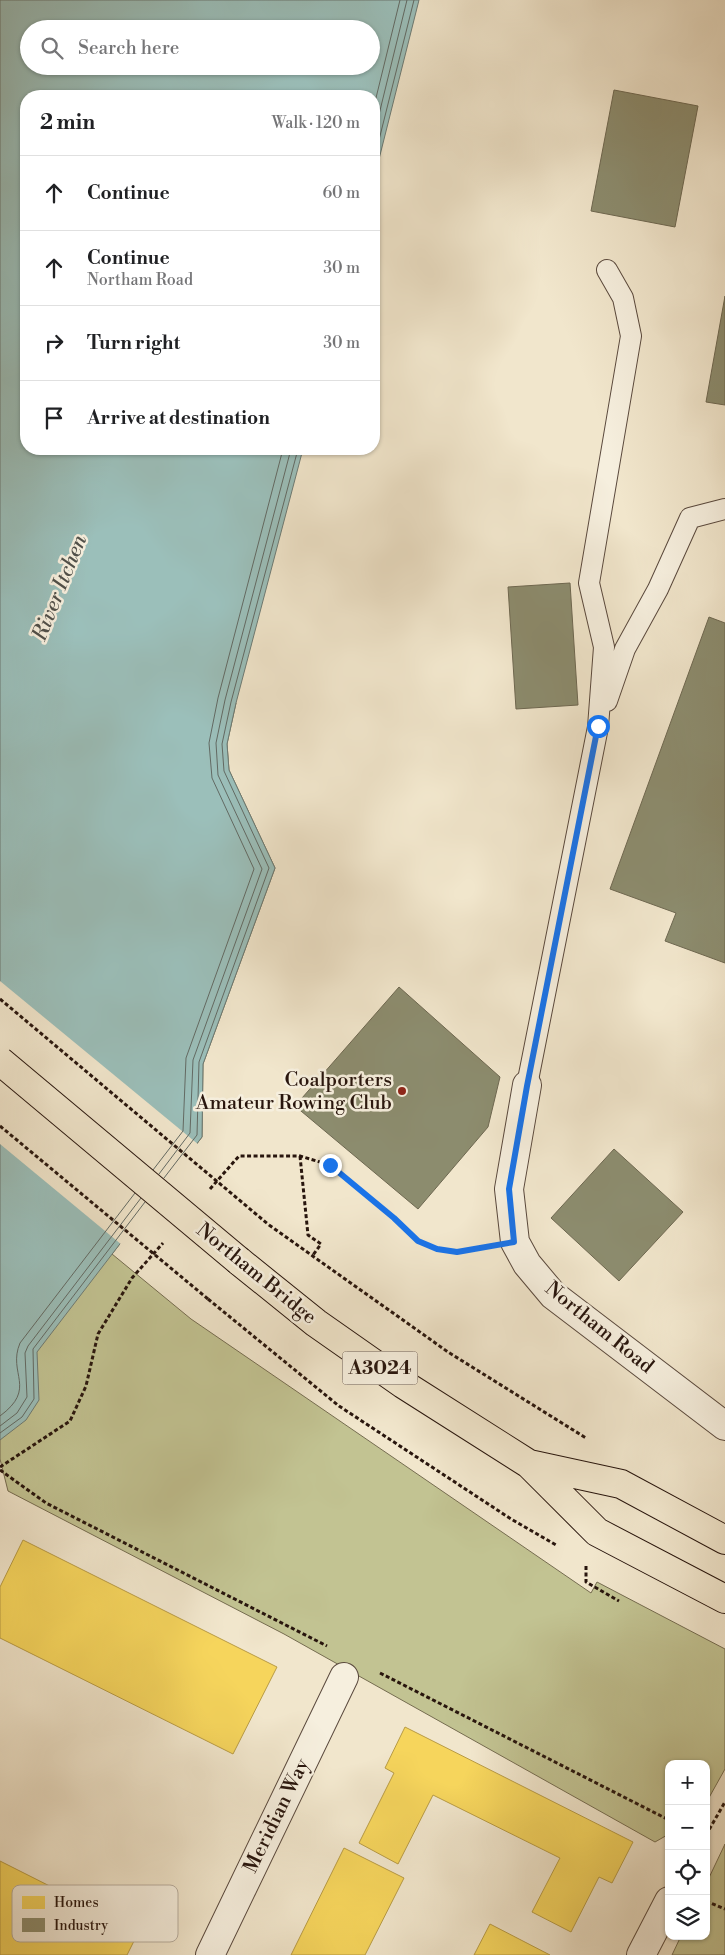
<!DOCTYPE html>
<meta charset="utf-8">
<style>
:root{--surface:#fff;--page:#f2f2f2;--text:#202124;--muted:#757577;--line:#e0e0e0}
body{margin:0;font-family:"Libre Bodoni",serif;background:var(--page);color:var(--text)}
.controls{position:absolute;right:15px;bottom:15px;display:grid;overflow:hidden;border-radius:10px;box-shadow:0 1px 4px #0004}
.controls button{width:45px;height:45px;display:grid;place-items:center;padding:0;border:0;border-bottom:1px solid var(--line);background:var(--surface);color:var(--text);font:25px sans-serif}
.stop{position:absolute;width:15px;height:15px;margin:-11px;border:4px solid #1a73e8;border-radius:50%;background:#fff}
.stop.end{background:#1a73e8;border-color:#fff;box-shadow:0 1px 5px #0008}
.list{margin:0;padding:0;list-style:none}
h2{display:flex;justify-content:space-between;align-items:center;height:65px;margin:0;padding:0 20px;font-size:21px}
h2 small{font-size:16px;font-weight:400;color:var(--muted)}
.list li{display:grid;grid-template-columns:32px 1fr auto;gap:15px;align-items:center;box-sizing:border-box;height:75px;padding:0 20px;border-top:1px solid var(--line)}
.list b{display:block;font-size:19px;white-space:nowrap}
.list p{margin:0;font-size:16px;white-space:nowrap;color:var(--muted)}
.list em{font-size:16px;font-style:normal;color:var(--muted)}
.icon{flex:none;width:28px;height:28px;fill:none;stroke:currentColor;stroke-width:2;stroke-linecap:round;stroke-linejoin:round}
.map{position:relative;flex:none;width:725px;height:1955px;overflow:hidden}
.search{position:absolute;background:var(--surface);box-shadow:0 1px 4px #0004;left:20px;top:20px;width:360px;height:55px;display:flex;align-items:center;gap:12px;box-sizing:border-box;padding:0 18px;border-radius:28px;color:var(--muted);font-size:19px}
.panel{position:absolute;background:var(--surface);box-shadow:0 1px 4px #0004;left:20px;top:90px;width:360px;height:365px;border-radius:20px}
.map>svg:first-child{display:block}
</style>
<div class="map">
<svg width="725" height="1955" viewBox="0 0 725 1955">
<rect width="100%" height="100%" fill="#f1e6cc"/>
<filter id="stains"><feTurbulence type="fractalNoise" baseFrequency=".004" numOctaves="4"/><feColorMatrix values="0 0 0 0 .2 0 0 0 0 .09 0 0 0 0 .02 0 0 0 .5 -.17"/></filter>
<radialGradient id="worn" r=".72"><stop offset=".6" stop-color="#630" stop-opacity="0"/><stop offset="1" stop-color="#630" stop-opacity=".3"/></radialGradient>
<path fill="#c2c392" stroke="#756c50" d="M236,703l-9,41 2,26 46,98 -72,196 -1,73 -90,117 79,65 400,274 6,-11 128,67v120l-19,34v-39h-37v70l-14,8 -371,-208 -276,-143 -8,-32v-469z
M725,1844v111h-53l9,-19h25v-52z"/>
<path fill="#9bbfba" stroke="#6d7b75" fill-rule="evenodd" d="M0,0h419l-45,179v-83h-348v353h277l-67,254 -9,41 2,26 46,98 -72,196 -1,73 -165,215 2,48 -13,20 -26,20zM29,29h342v37h-342z"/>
<path fill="#f1e6cc" d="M0,981l199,164 -77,100 -122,-101z"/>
<path fill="#f6d55c" stroke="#b89b44" d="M23,1540l254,127 -44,87 -233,-116v-51z
M405,1727l228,115 -21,41 -13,-6 -28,55 -39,-20 28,-54 -127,-63 -35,69 -39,-21 35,-70 -9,-5z
M344,1848l60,30 -39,77h-74z
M0,1861l139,70 -12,24h-127z
M490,1924l60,31h-76z"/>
<path fill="#8c8c6e" stroke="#6e6851" d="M614,90l84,16 -23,121 -84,-16z
M725,296v109l-19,-3z
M570,583l8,122 -62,4 -8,-122z
M709,617l16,6v340l-60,-22 11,-28 -66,-24z
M399,987l101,90 -12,50 -70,82 -123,-103z
M614,1149l69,63 -64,69 -68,-63z"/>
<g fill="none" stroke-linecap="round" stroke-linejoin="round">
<path stroke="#626a64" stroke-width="1" d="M374,106l26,-106
M374,135l33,-135
M374,160l40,-160
M153,1170l30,-39 3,-73 68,-189 -42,-91 -3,-35 9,-45 65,-249
M159,1174l31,-41 3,-73 69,-191 -44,-94 -2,-32 9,-43 66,-251
M164,1178l33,-43 2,-73 70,-194 -45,-97 -2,-27 9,-42 67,-253
M0,1416c38,-28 7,-42 20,-73l115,-150
M0,1426l17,-13 10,-16 -2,-44 3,-7 113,-148
M0,1433l22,-16 12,-18 -1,-50 112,-147"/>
<g stroke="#5a493d" stroke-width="22">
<path id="service" d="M607,701l18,-52 33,-60 32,-71 35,-9
M527,1085l71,-358 6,-80 -15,-64 42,-247 -8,-38 -16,-28"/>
</g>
<g stroke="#5a493d" stroke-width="30">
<path id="minor" d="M527,1085l-18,104 6,53 12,22 26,31 172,131
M210,1955l134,-278
M641,1955l28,-54"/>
</g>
<g stroke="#28150d" stroke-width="30">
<path id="primary" d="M239,1261l77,62 87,61 126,80 68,68 128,67
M529,1464l92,20 104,56"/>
</g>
<path stroke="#28150d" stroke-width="3" stroke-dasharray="4 2.5" stroke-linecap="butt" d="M300,1156l8,79 13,9 -8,11
M210,1189l29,-33h61l30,9 64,53 24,23 19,8 20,3 22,-4
M269,1225l179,127 138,86
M208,1299l131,107 172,113 45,26
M0,1467l70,-46 16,-35 12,-52 34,-56 31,-35
M0,1470l46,33 281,143
M586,1566v16l33,19
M380,1673l289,147
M706,1835l19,-33
M706,1901l19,8"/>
<use href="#service" stroke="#f6efde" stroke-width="20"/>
<use href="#minor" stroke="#f6efde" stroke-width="28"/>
<use href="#primary" stroke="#f1e6cc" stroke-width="28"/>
<g stroke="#28150d" stroke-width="30" stroke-linecap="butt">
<path id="primary-bridge" d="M0,1061l239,200"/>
</g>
<path stroke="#28150d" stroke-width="3" stroke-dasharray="4 2.5" stroke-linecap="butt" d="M0,999l269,226
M0,1126l208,173"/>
<use href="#primary-bridge" stroke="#f1e6cc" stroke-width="28"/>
</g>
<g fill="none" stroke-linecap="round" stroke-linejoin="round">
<path stroke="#1a73e8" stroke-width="6" d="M330,1165l64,53 24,23 19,8 20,3 57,-10 -5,-53 18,-103 71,-360"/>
</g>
<circle fill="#8f2418" stroke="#f6efde" stroke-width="2" cx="402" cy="1091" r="5"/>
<g text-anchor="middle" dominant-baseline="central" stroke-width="5" stroke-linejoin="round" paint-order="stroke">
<rect fill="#f6efde" stroke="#66564c" stroke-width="1" x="342.5" y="1351.5" width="75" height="33" rx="4"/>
<g font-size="19" font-weight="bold" fill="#28150d">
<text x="380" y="1368">A3024</text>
</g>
<g font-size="20" fill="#28150d" stroke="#f6efde" text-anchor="end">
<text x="392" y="1080">Coalporters<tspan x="392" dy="23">Amateur Rowing Club</tspan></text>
</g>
<g font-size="20" fill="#28150d" stroke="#f6efde">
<text transform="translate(256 1274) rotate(39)">Northam Bridge</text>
<text transform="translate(599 1328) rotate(39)">Northam Road</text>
<text transform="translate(277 1816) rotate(-64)">Meridian Way</text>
</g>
<g font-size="21" font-style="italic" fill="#50504a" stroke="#f6efde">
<text transform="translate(60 588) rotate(-68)">River Itchen</text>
</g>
</g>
<rect x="12" y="1885" width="166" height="57" rx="8" fill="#f6efde" stroke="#b8ae9f" stroke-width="1"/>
<rect x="22" y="1896" width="23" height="13" fill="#f6d55c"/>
<rect x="22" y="1918" width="23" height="14" fill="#8c8c6e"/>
<g font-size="14" fill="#28150d">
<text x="54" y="1907">Homes</text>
<text x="54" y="1930">Industry</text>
</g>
<rect width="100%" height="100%" filter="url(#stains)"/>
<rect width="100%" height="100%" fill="url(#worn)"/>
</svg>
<div class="controls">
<button>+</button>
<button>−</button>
<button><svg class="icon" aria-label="locate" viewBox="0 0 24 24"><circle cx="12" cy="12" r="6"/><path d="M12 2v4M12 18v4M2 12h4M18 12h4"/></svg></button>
<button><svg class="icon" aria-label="layers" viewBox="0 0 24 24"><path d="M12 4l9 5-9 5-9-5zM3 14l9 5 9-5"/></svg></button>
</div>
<div class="stop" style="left:598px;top:726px"></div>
<div class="stop end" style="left:330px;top:1165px"></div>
<div class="search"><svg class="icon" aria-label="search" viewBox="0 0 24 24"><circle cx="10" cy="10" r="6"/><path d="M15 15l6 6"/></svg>Search here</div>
<section class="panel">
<h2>2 min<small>Walk · 120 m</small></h2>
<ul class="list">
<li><svg class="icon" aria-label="ahead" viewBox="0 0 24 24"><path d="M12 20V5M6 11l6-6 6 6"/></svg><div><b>Continue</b></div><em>60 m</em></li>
<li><svg class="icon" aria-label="ahead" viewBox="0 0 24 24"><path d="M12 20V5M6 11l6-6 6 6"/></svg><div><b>Continue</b><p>Northam Road</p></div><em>30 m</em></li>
<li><svg class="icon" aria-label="right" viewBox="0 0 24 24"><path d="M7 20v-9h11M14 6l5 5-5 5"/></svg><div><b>Turn right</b></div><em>30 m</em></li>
<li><svg class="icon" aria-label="arrive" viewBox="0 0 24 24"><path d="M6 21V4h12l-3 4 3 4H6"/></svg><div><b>Arrive at destination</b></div></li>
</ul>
</section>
</div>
